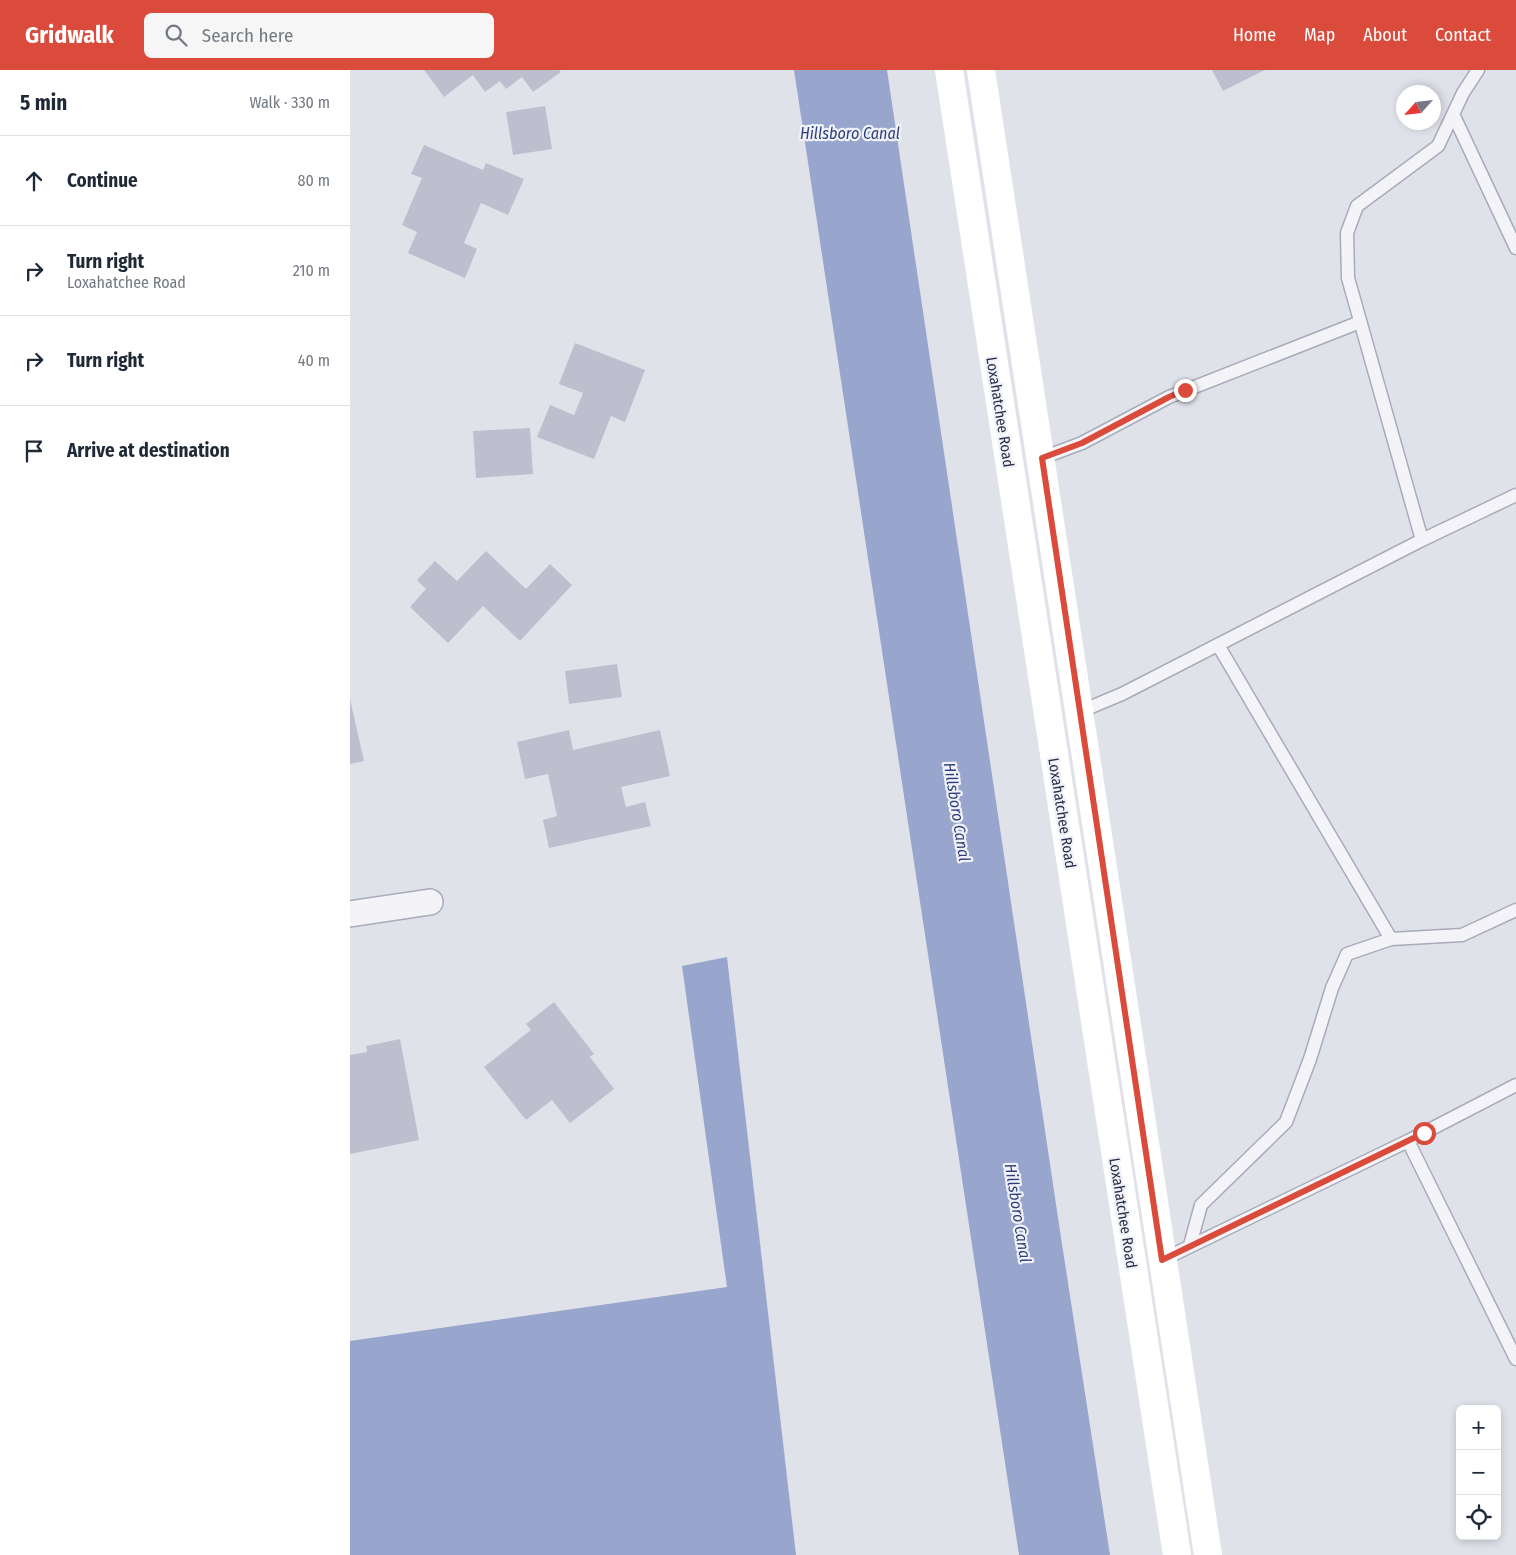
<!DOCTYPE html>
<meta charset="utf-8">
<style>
:root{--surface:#fff;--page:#f6f6f7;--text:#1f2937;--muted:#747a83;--line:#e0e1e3;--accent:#da4b3b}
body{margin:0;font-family:"Fira Sans Condensed",sans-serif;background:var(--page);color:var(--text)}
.controls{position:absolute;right:15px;bottom:15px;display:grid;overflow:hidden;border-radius:8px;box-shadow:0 2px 8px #0003}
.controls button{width:45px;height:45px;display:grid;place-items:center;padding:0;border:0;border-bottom:1px solid var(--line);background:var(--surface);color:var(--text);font:25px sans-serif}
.compass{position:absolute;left:1046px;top:15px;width:45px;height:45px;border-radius:50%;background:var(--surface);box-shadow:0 2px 8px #0003;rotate:243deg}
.stop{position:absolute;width:15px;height:15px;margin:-11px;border:4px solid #da4b3b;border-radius:50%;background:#fff}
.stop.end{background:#da4b3b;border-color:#fff;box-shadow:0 1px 5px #0008}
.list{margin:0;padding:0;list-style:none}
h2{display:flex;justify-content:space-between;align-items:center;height:65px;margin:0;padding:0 20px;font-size:21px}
h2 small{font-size:16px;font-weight:400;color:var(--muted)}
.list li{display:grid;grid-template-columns:32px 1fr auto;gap:15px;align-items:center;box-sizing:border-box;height:90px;padding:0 20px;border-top:1px solid var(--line)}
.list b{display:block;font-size:19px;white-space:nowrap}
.list p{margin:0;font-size:16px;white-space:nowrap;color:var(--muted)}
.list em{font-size:16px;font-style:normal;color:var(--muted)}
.icon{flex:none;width:28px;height:28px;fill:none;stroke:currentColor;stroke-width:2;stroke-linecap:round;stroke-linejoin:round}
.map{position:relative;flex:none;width:1166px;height:1485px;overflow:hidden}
header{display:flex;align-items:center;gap:30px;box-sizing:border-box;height:70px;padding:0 25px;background:var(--accent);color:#fff}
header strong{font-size:24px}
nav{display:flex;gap:28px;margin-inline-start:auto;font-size:18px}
.search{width:350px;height:45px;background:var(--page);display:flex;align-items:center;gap:12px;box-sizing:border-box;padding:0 18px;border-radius:8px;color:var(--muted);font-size:19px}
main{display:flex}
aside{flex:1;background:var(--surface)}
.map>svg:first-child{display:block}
</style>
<header>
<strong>Gridwalk</strong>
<div class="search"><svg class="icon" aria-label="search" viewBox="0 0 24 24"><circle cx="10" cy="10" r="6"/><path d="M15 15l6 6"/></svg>Search here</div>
<nav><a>Home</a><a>Map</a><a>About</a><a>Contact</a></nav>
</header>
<main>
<aside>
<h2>5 min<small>Walk · 330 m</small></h2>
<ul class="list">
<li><svg class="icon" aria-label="ahead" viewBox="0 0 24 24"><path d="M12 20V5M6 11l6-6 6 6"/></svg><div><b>Continue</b></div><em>80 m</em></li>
<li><svg class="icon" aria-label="right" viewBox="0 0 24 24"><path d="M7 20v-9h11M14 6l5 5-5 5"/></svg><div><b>Turn right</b><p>Loxahatchee Road</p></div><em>210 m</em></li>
<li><svg class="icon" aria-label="right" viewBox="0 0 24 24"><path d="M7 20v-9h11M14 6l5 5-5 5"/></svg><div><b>Turn right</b></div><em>40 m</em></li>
<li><svg class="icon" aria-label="arrive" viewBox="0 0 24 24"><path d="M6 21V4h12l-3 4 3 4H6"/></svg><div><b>Arrive at destination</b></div></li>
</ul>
</aside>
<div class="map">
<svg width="1166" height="1485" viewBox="0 0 1166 1485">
<rect width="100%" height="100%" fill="#e0e2ea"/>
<path fill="#98a5cd" d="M444,0h93l173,1161 50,324h-91z
M377,887l69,598h-446v-214l377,-54 -45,-321z"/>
<path fill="#bdbfce" d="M74,0h135l2,2 -28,20 -11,-15 -16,12 -6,-8 -15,11 -12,-17 -29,22z
M862,0h53l-42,21z
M195,36l7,43 -39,6 -7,-43z
M74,75l59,25 3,-7 38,16 -16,36 -27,-12 -17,40 13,6 -12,29 -57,-25 9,-21 -15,-7 20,-47 -11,-4z
M225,273l70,27 -20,52 -14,-6 -17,43 -57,-22 13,-32 24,10 9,-22 -24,-9z
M180,358l3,46 -57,4 -3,-47z
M136,481l40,38 24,-25 22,21 -52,56 -37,-35 -35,37 -38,-36 16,-18 -9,-9 18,-19 22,20z
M267,594l5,33 -53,7 -4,-33z
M0,629l14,62 -14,3z
M219,660l4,20 87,-20 10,46 -49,11 5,20 19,-5 6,24 -102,22 -6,-28 14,-4 -9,-42 -23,5 -8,-37z
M204,932l40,52 -4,3 24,32 -44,34 -18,-23 -26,20 -42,-53 47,-37 -5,-6z
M50,969l19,101 -69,14v-99l17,-3 -1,-6z"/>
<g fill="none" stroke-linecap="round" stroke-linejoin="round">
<g stroke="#a8abb8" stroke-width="15">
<path id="lane" d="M1103,44l63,134
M692,388l40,-15 87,-46 191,-75
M1072,470l-74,-262 -1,-45 10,-27 81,-60 25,-53 15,-23
M868,575l173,294
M729,642l43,-18 300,-154 94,-45
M1058,1071l108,218
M840,1175l11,-40 85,-83 24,-63 22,-71 15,-34 44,-15 71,-4 54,-25
M812,1190l246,-119 108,-56"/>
</g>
<g stroke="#a8abb8" stroke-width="28">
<path id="street" d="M0,844l80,-12"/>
</g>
<use href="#lane" stroke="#f4f4f8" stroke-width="12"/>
<use href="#street" stroke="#f4f4f8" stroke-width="25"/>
<path stroke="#fff" stroke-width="28" d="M599,0l228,1485
M631,0l227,1485"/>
</g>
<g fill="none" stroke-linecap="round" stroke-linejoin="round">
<path stroke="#da4b3b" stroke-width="6" d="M835,320l-16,7 -87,46 -40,15 120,802 262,-127"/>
</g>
<g text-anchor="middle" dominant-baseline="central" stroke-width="4.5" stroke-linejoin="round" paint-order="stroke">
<g font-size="15" fill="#272b44" stroke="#f0f2f8">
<text transform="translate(650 342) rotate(81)">Loxahatchee Road</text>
<text transform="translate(712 743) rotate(81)">Loxahatchee Road</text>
<text transform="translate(773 1143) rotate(81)">Loxahatchee Road</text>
</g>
<g font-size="16" font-style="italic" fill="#2e3d7b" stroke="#f0f2f8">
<text x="500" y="63">Hillsboro Canal</text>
<text transform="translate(607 742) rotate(81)">Hillsboro Canal</text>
<text transform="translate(668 1143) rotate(81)">Hillsboro Canal</text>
</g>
</g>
</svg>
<div class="controls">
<button>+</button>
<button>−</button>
<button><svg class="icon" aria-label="locate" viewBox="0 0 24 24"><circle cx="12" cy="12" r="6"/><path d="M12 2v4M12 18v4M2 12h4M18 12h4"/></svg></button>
</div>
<svg class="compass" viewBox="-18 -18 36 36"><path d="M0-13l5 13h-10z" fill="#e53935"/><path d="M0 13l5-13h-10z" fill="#747a83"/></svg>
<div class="stop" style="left:1074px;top:1063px"></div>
<div class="stop end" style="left:835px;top:320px"></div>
</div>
</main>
